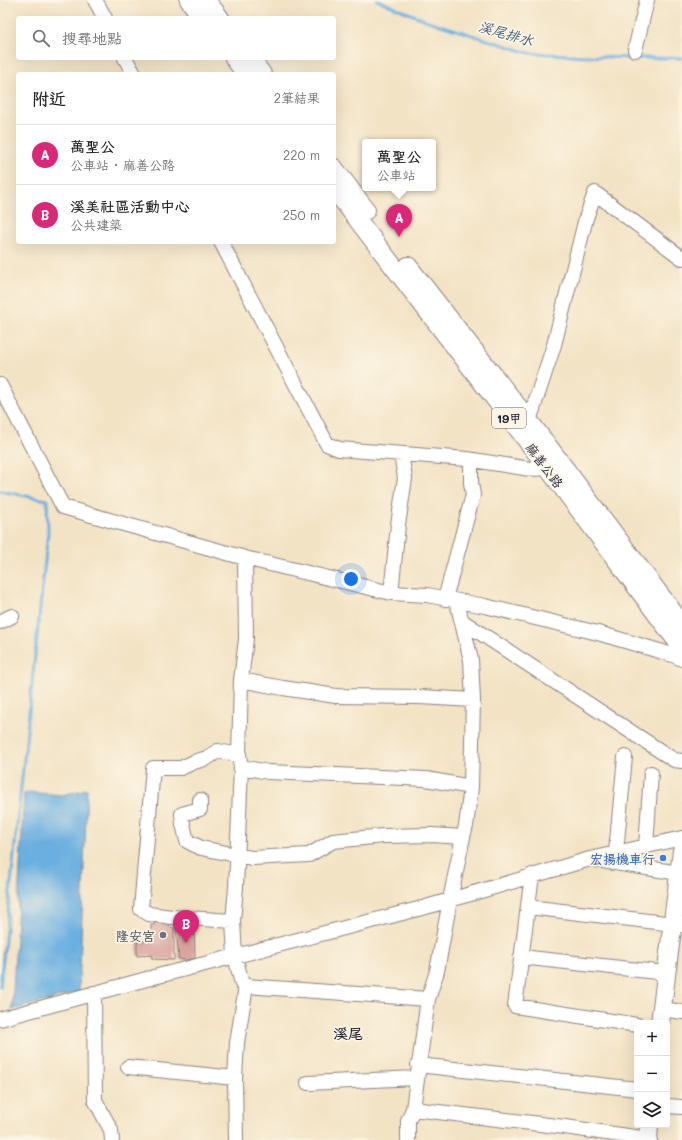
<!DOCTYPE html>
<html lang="zh-TW">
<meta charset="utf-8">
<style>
:root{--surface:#fff;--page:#f2f2f2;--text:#222;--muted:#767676;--line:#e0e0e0;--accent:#db2777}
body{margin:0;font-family:Mali,"LXGW WenKai TC",sans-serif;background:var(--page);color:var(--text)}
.controls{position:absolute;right:12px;bottom:12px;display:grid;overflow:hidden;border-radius:4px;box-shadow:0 4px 16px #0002}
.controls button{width:36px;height:36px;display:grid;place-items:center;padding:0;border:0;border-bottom:1px solid var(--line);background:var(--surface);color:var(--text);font:20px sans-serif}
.you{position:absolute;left:351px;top:579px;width:14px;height:14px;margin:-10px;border:3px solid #fff;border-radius:50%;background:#1a73e8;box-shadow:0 0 0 6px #1a73e833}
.badge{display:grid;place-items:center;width:26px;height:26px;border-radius:50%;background:var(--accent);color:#fff;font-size:13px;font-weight:700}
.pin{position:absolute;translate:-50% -33px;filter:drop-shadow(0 1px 2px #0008)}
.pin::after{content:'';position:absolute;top:21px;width:14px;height:12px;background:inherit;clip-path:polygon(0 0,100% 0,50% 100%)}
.popup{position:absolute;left:362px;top:139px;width:74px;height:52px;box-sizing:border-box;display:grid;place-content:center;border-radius:4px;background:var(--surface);filter:drop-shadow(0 1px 3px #0005);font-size:13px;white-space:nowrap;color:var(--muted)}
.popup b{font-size:15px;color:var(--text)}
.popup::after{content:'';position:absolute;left:50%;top:100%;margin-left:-8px;border:8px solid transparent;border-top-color:var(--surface)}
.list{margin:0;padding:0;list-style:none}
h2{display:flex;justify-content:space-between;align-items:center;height:52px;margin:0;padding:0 16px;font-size:17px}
h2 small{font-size:13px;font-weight:400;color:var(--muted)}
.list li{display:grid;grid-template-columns:26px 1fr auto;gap:12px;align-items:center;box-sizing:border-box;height:60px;padding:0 16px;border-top:1px solid var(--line)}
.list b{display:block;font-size:15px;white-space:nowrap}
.list p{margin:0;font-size:13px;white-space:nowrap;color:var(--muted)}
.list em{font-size:13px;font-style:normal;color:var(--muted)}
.icon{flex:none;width:22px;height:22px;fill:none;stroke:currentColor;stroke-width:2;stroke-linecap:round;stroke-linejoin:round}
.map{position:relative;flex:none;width:682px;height:1140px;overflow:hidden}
.search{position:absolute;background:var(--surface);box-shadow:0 4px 16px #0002;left:16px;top:16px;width:320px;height:44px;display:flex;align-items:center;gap:10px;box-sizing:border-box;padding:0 14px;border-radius:4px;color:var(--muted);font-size:15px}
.panel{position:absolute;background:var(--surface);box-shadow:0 4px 16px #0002;left:16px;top:72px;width:320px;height:172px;border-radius:4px}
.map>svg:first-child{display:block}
</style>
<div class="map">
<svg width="682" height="1140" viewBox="0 0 682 1140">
<rect width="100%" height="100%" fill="#fcf5e5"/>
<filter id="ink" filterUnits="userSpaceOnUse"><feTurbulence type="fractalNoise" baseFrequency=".025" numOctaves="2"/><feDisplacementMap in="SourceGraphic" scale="8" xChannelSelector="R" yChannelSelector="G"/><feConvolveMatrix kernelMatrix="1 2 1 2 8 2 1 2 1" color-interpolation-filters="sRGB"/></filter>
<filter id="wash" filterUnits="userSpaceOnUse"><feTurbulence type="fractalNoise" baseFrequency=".012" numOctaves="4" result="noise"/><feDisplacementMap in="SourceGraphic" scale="16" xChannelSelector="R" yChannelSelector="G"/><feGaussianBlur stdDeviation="0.9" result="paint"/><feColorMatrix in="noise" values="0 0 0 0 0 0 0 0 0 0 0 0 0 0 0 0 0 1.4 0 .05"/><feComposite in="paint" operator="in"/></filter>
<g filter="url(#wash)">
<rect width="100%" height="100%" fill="#f3e3c5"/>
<path fill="#6bafe0" stroke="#46688e" d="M87,789l-8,203 -67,18 12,-216 4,-2 34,3z"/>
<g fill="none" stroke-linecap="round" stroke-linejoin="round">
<path stroke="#6bafe0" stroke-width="3" d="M377,0l51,21 101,32 97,5h56
M0,491l47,9 1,32 -48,455"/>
</g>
<g id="blocks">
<path fill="#d7a39c" d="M155,922l14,1v4l5,1v32l-22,-1v-4l-15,1v-14l14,-1v-16h3z
M194,926l1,32 -9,2 -7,-1 -3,-32z"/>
</g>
</g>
<g filter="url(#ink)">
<use href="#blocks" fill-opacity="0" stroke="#8a8280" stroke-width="1"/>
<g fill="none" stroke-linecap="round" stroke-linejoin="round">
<g stroke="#8a8280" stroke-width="16">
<path id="minor" d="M95,0l10,18
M635,50l12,-50
M125,58l9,16
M221,242l106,202 12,5 128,10 63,10 18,-1 7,-5
M0,385l63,122 182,51 146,35 36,2 58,11 113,27 75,22 9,4
M529,421l25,-76 32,-127 9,-25 87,65
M391,593l7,-68 7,-47 -4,-24
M445,599l28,-104 -2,-12v-23
M462,621l212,139 8,1
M0,622l12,-6
M241,680l42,8 53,8 84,1 53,3
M241,767l27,5 158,7 45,8
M200,800v9l-18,5 1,10 4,17 14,7 51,10 57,-3 24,-14 50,-5 49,-1 31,2
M646,846l5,-73
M616,852l9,-95
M596,860l83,13
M532,875l-17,131 122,19
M528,907l154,18
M233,921l-61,-4 -23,-3 -8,-5 12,-141h28l13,-6 13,-4 11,-7 21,4
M521,957l145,16
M246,986l182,13
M94,993l1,107 16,30 1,10
M662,1009l20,3
M0,1019l154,-42 272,-70 164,-48 92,-21
M418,1065l219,24
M128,1067l107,11
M308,1083l108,-5
M667,1106l15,1
M413,1109l152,18 83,12
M236,1140l-1,-62 2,-35 9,-57 -4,-2 -7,-28 -2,-35 3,-34 5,-120 -2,-12 2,-75 5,-41 -1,-81
M408,1140v-19l5,-12 15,-110 9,-28 13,-71 13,-63 3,-11 5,-39 2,-87 -2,-40 -14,-58"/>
</g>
<g stroke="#8a8280" stroke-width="20">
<path id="major" d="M189,0l14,18
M206,0l14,18
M234,58l12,16
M250,58l12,16
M334,168l32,42
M334,189l214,279 134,180
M408,266l121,155 153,203
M660,1023l22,-172
M648,1140l1,-15"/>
</g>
<use href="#minor" stroke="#fff" stroke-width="14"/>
<use href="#major" stroke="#fff" stroke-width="18"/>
</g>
</g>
<circle fill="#3f7fe0" stroke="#fcf5e5" stroke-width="1.5" cx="663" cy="858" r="4"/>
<circle fill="#6b7280" stroke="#fcf5e5" stroke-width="1.5" cx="163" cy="935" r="4"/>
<g text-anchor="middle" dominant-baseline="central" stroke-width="3.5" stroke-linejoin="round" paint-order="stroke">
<rect fill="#fcf5e5" stroke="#63616e" stroke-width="1" x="492" y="408" width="34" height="20" rx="3"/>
<g font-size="12" font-weight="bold" fill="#22223b">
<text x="509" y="418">19甲</text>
</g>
<g font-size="13" fill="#22223b" stroke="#fcf5e5">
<text transform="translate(545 465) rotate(53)">麻善公路</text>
</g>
<g font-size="13" font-weight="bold" fill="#366cbe" stroke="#fcf5e5" text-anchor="end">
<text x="655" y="858">宏揚機車行</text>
</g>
<g font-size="13" font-weight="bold" fill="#5b616d" stroke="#fcf5e5" text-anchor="end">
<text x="155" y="935">隆安宮</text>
</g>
<g font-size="14" font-style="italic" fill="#3f5a7d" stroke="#fcf5e5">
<text transform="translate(506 33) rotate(16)">溪尾排水</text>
</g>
<g font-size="15" font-weight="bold" fill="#22223b" stroke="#fcf5e5">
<text x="348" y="1033">溪尾</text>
</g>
</g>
</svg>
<div class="controls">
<button>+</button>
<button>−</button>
<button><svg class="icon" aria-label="layers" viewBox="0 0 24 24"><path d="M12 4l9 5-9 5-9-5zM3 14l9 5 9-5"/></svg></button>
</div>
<div class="you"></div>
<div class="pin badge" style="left:399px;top:237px">A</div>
<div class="popup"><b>萬聖公</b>公車站</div>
<div class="pin badge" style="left:186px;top:943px">B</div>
<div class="search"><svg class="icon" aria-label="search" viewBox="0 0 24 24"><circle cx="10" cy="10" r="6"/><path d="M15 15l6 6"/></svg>搜尋地點</div>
<section class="panel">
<h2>附近<small>2筆結果</small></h2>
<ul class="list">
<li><span class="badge">A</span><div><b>萬聖公</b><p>公車站 · 麻善公路</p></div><em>220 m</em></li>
<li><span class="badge">B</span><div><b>溪美社區活動中心</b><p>公共建築</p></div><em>250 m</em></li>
</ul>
</section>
</div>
